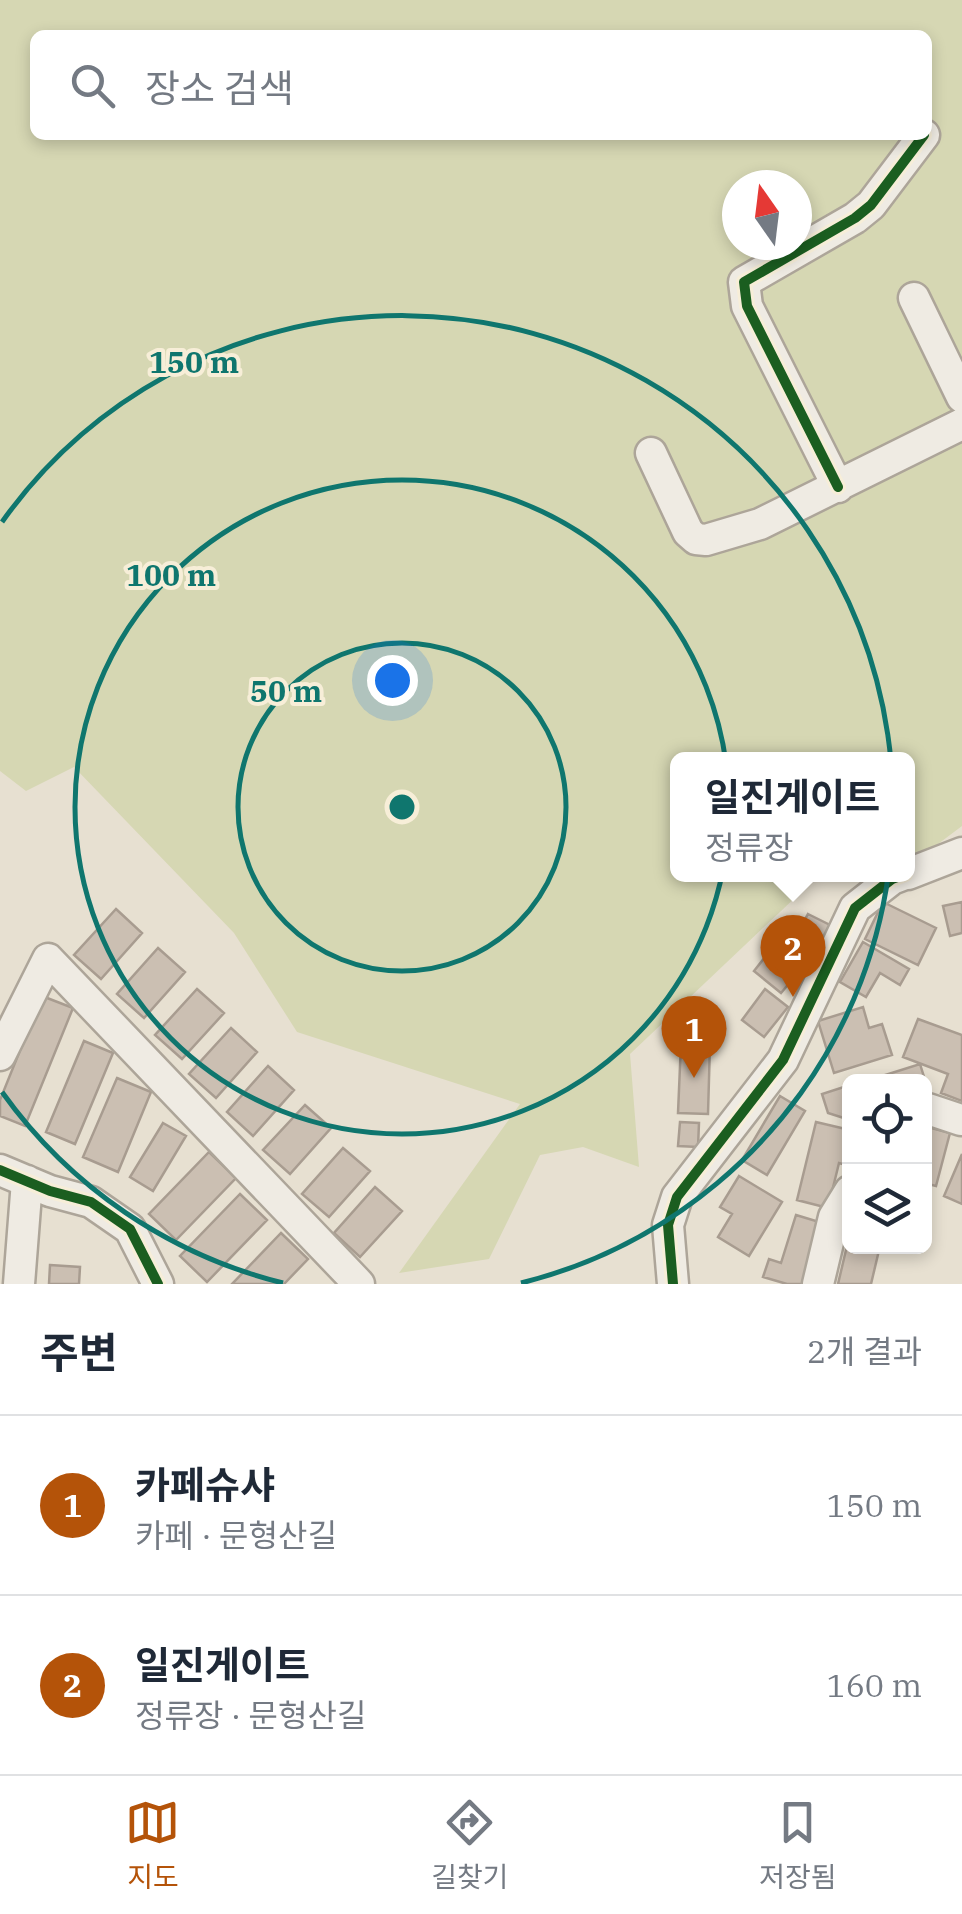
<!DOCTYPE html>
<html lang="ko">
<meta charset="utf-8">
<style>
:root{--surface:#fff;--page:#f6f6f7;--text:#1f2937;--muted:#747a83;--line:#e0e1e3;--accent:#b45309}
body{margin:0;font-family:"IBM Plex Serif","Noto Sans KR",serif;background:var(--page);color:var(--text)}
.controls{position:absolute;right:30px;bottom:30px;display:grid;overflow:hidden;border-radius:15px;box-shadow:0 5px 15px #0003}
.controls button{width:90px;height:90px;display:grid;place-items:center;padding:0;border:0;border-bottom:2px solid var(--line);background:var(--surface);color:var(--text);font:50px sans-serif}
.compass{position:absolute;left:722px;top:170px;width:90px;height:90px;border-radius:50%;background:var(--surface);box-shadow:0 5px 15px #0003;rotate:346deg}
.you{position:absolute;left:392px;top:680px;width:35px;height:35px;margin:-25px;border:8px solid #fff;border-radius:50%;background:#1a73e8;box-shadow:0 0 0 15px #1a73e833}
.badge{display:grid;place-items:center;width:65px;height:65px;border-radius:50%;background:var(--accent);color:#fff;font-size:32px;font-weight:700}
.pin{position:absolute;translate:-50% -82px;filter:drop-shadow(0 2px 5px #0008)}
.pin::after{content:'';position:absolute;top:52px;width:35px;height:30px;background:inherit;clip-path:polygon(0 0,100% 0,50% 100%)}
.popup{position:absolute;left:670px;top:752px;width:245px;height:130px;box-sizing:border-box;display:grid;place-content:center;border-radius:15px;background:var(--surface);filter:drop-shadow(0 2px 8px #0005);font-size:32px;white-space:nowrap;color:var(--muted)}
.popup b{font-size:38px;color:var(--text)}
.popup::after{content:'';position:absolute;left:50%;top:100%;margin-left:-20px;border:20px solid transparent;border-top-color:var(--surface)}
.list{margin:0;padding:0;list-style:none}
h2{display:flex;justify-content:space-between;align-items:center;height:130px;margin:0;padding:0 40px;font-size:42px}
h2 small{font-size:32px;font-weight:400;color:var(--muted)}
.list li{display:grid;grid-template-columns:65px 1fr auto;gap:30px;align-items:center;box-sizing:border-box;height:180px;padding:0 40px;border-top:2px solid var(--line)}
.list b{display:block;font-size:38px;white-space:nowrap}
.list p{margin:0;font-size:32px;white-space:nowrap;color:var(--muted)}
.list em{font-size:32px;font-style:normal;color:var(--muted)}
.icon{flex:none;width:55px;height:55px;fill:none;stroke:currentColor;stroke-width:2;stroke-linecap:round;stroke-linejoin:round}
.map{position:relative;flex:none;width:962px;height:1284px;overflow:hidden}
.search{position:absolute;background:var(--surface);box-shadow:0 5px 15px #0003;left:30px;right:30px;top:30px;height:110px;display:flex;align-items:center;gap:25px;box-sizing:border-box;padding:0 35px;border-radius:15px;color:var(--muted);font-size:38px}
.sheet{height:490px;background:var(--surface)}
nav{display:flex;justify-content:space-around;align-items:center;box-sizing:border-box;height:140px;border-top:2px solid var(--line);background:var(--surface);font-size:28px;color:var(--muted)}
nav a{display:grid;justify-items:center;gap:5px}
nav .on{color:var(--accent)}
.map>svg:first-child{display:block}
</style>
<div class="map">
<svg width="962" height="1284" viewBox="0 0 962 1284">
<rect width="100%" height="100%" fill="#e7e0d1"/>
<path fill="#d6d7b3" fill-rule="evenodd" d="M0,0h962v826l-36,27 -18,7v-100h-230v114l141,1 -189,179 9,113 -56,-20 -43,8 -51,104 -90,14 121,-169 -223,-72 -63,-99 -160,-166 -48,24 -26,-20zM35,35h892v100h-892zM737,185h60v60h-60z"/>
<path fill="#cbbfb2" stroke="#a89c90" stroke-width="2.5" d="M883,902l53,26 -18,37 -53,-26z
M962,902v31l-12,3 -7,-30z
M116,909l26,24 -41,46 -27,-24z
M808,914l22,11 -18,32 -21,-12z
M863,942l46,27 -9,16 -20,-12 -14,24 -26,-15z
M773,947l28,22 -20,24 -27,-22z
M158,948l27,24 -41,46 -27,-24z
M197,989l27,24 -42,46 -27,-24z
M765,989l23,18 -24,30 -22,-17z
M42,996l31,12 -48,118 -25,-10v-16z
M863,1007l6,21 13,-4 10,31 -58,18 -16,-52z
M918,1019l44,16v66l-21,-8 7,-19 -45,-17z
M231,1028l26,24 -41,46 -27,-24z
M84,1041l29,12 -38,91 -29,-12z
M681,1043l29,1 -2,70 -30,-1z
M920,1064l10,32 -6,2v-16h-61z
M268,1066l26,24 -41,46 -26,-24z
M117,1078l34,14 -33,80 -35,-15z
M850,1085v35l-22,-7 -6,-19z
M780,1096l25,15 -38,64 -25,-15z
M305,1105l26,23 -41,46 -27,-24z
M680,1122l19,1 -1,24 -20,-1z
M816,1122l34,8v36l-11,-3 -11,45 -31,-8z
M163,1123l23,13 -33,55 -23,-14z
M924,1126l26,7 -14,53 -12,-3z
M343,1148l27,23 -41,46 -27,-23z
M209,1152l27,26 -60,62 -27,-26z
M962,1154v50l-18,-8z
M739,1176l43,26 -33,54 -31,-19 14,-23 -12,-7z
M375,1187l27,24 -42,46 -26,-24z
M240,1194l27,26 -60,62 -27,-26z
M796,1215l30,9 -19,60h-20l-24,-7 6,-18 12,4z
M281,1233l27,26 -24,25h-52z
M850,1233v13h30l-9,38h-33z
M50,1265l30,2 -1,17h-30z"/>
<g fill="none" stroke-linecap="round" stroke-linejoin="round">
<g stroke="#ada599" stroke-width="35">
<path id="minor" d="M914,298l48,99
M651,453l37,79 8,7 10,1 54,-16 202,-100
M838,487l-91,-181 -3,-24 111,-64 16,-13 53,-70
M908,874l54,-21
M0,1055l48,-96 311,325
M924,1111l4,-2 33,11
M0,1170l50,21 41,11 39,27 28,55
M19,1284l8,-103
M673,1284l-5,-59 9,-28 106,-137 72,-152 37,-29 13,-5
M818,1284l16,-67 16,-26"/>
</g>
<use href="#minor" stroke="#efebe3" stroke-width="30"/>
<g stroke="#f7eed8" stroke-width="16">
<path id="cycleway" d="M838,487l-91,-181 -3,-24 111,-64 16,-13 53,-70
M0,1170l50,21 41,11 39,27 28,55
M673,1284l-5,-59 9,-28 106,-137 72,-152 37,-29 13,-5"/>
</g>
<use href="#cycleway" stroke="#1b5e20" stroke-width="10"/>
</g>
<g fill="none" stroke="#0f766e" stroke-width="5">
<circle cx="402" cy="807" r="164"/>
<circle cx="402" cy="807" r="327"/>
<path d="M283 1283A491 491 0 0 1 2 1092M2 522A491 491 0 1 1 521 1283"/>
</g>
<circle cx="402" cy="807" r="15" fill="#0f766e" stroke="#f7eed8" stroke-width="5"/>
<g font-size="30" text-anchor="middle" font-weight="bold" fill="#0f766e" stroke="#f7eed8" stroke-width="8" stroke-linejoin="round" paint-order="stroke">
<text x="194" y="373">150 m</text>
<text x="171" y="586">100 m</text>
<text x="286" y="702">50 m</text>
</g>
</svg>
<div class="controls">
<button><svg class="icon" aria-label="locate" viewBox="0 0 24 24"><circle cx="12" cy="12" r="6"/><path d="M12 2v4M12 18v4M2 12h4M18 12h4"/></svg></button>
<button><svg class="icon" aria-label="layers" viewBox="0 0 24 24"><path d="M12 4l9 5-9 5-9-5zM3 14l9 5 9-5"/></svg></button>
</div>
<svg class="compass" viewBox="-18 -18 36 36"><path d="M0-13l5 13h-10z" fill="#e53935"/><path d="M0 13l5-13h-10z" fill="#747a83"/></svg>
<div class="you"></div>
<div class="pin badge" style="left:694px;top:1078px">1</div>
<div class="pin badge" style="left:793px;top:997px">2</div>
<div class="popup"><b>일진게이트</b>정류장</div>
<div class="search"><svg class="icon" aria-label="search" viewBox="0 0 24 24"><circle cx="10" cy="10" r="6"/><path d="M15 15l6 6"/></svg>장소 검색</div>
</div>
<section class="sheet">
<h2>주변<small>2개 결과</small></h2>
<ul class="list">
<li><span class="badge">1</span><div><b>카페슈샤</b><p>카페 · 문형산길</p></div><em>150 m</em></li>
<li><span class="badge">2</span><div><b>일진게이트</b><p>정류장 · 문형산길</p></div><em>160 m</em></li>
</ul>
</section>
<nav>
<a class="on"><svg class="icon" aria-label="map" viewBox="0 0 24 24"><path d="M3 6l6-2 6 2 6-2v14l-6 2-6-2-6 2zM9 4v14M15 6v14"/></svg>지도</a>
<a><svg class="icon" aria-label="directions" viewBox="0 0 24 24"><path d="M12 3l9 9-9 9-9-9zM9 14v-3h6M13 9l2 2-2 2"/></svg>길찾기</a>
<a><svg class="icon" aria-label="saved" viewBox="0 0 24 24"><path d="M7 4h10v16l-5-4-5 4z"/></svg>저장됨</a>
</nav>
